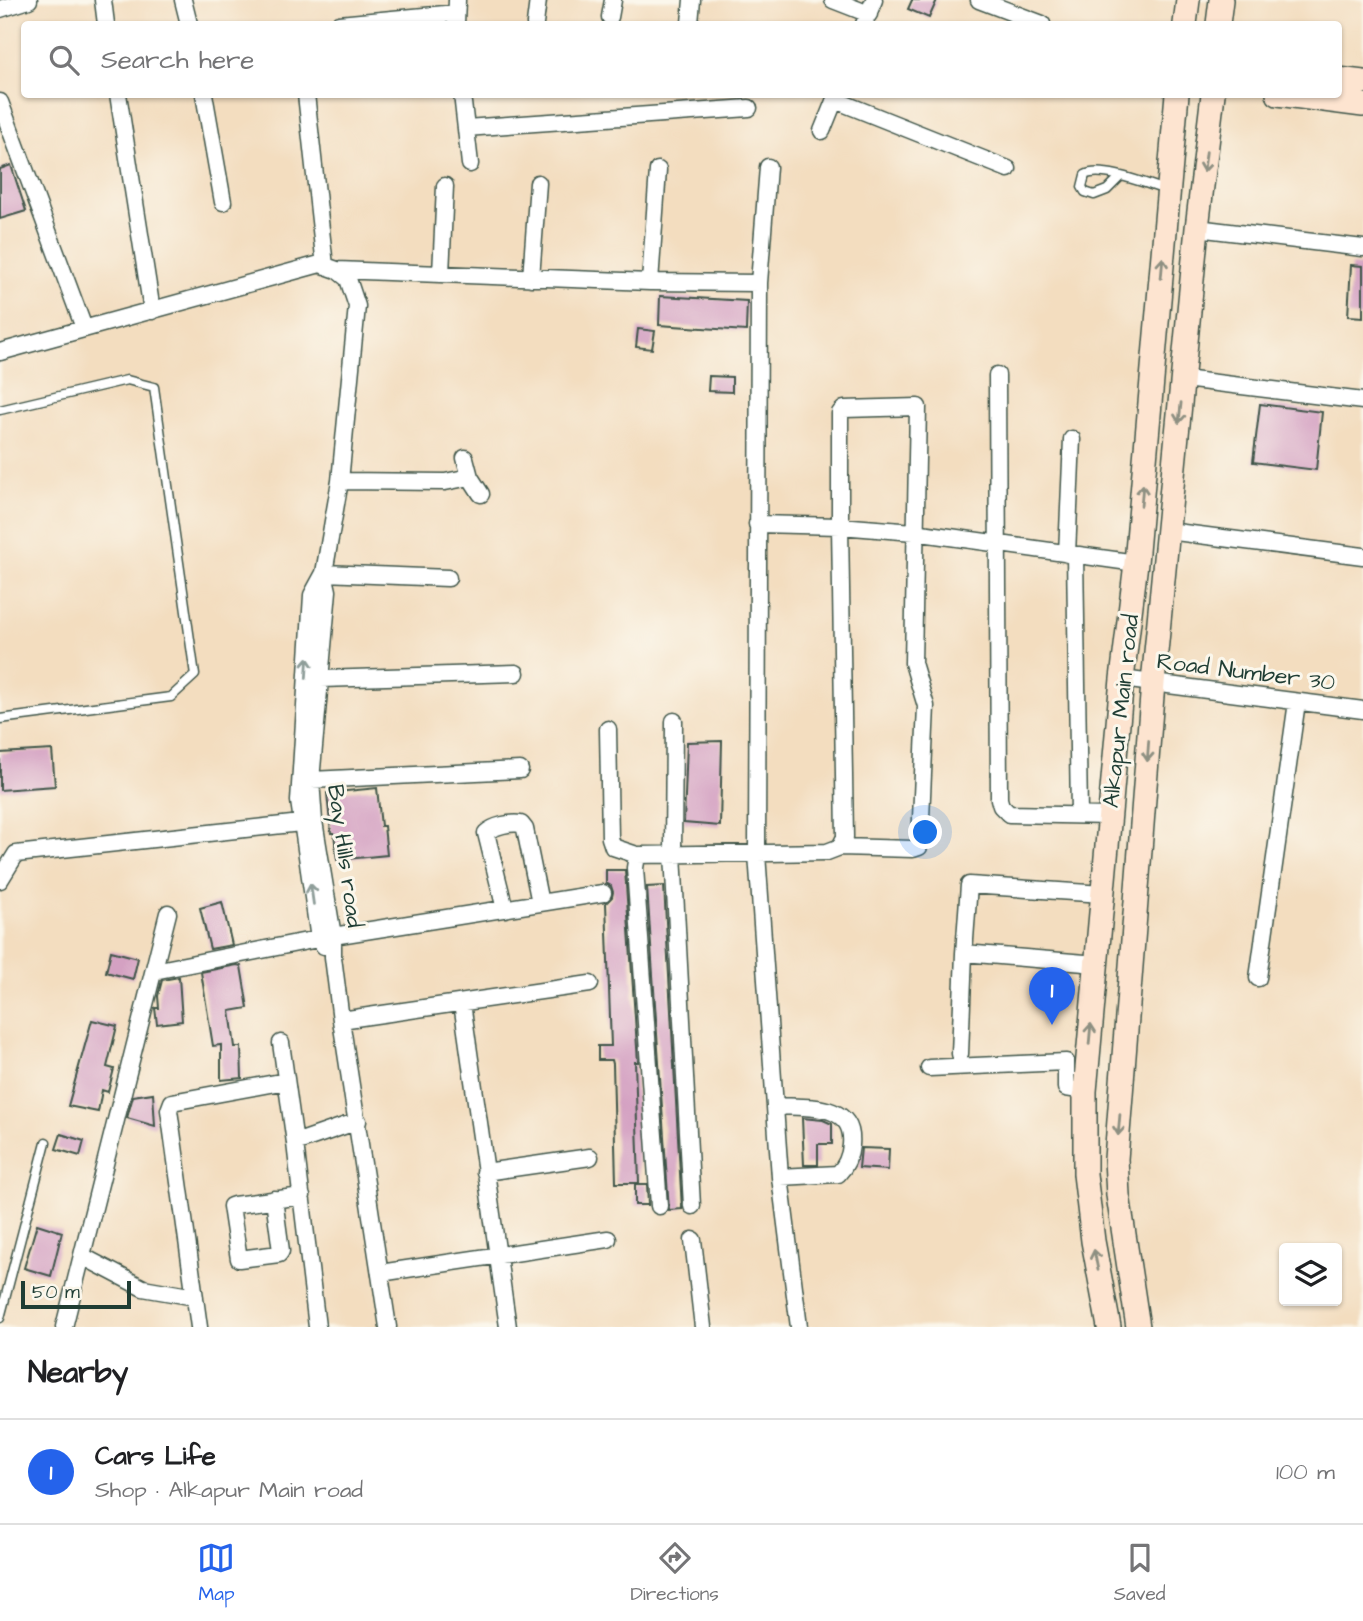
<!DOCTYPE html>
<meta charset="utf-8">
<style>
:root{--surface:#fff;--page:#f6f6f6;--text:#202124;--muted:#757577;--line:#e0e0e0;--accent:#2563eb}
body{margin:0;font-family:"Architects Daughter",sans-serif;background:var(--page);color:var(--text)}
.controls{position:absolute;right:21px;bottom:21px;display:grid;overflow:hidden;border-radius:7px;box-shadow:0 2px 5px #0004}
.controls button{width:63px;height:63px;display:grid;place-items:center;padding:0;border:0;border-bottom:2px solid var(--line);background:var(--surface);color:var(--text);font:35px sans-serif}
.scale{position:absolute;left:21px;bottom:18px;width:110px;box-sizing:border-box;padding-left:7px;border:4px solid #1f3d34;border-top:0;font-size:19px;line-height:24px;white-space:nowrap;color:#1f3d34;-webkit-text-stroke:5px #fbf7ec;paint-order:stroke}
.you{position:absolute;left:926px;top:833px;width:24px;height:24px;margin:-18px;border:5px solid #fff;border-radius:50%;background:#1a73e8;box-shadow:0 0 0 10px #1a73e833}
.badge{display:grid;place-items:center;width:46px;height:46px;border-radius:50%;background:var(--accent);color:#fff;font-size:23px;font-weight:700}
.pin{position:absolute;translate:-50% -58px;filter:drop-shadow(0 2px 4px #0008)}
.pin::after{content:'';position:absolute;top:37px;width:24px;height:21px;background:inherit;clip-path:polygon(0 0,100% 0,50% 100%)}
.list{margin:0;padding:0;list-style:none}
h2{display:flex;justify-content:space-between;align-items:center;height:91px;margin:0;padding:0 28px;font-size:30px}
h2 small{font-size:23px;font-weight:400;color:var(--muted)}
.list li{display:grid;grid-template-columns:46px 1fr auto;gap:21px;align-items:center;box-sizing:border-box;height:105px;padding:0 28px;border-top:2px solid var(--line)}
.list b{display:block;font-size:26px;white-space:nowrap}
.list p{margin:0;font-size:23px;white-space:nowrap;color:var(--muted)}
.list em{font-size:23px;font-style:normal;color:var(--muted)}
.icon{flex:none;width:38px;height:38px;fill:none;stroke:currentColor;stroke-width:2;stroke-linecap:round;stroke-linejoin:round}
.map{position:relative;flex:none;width:1363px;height:1327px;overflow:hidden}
.search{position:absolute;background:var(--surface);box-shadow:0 2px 5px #0004;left:21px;right:21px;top:21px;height:77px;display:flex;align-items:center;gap:18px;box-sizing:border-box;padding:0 24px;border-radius:7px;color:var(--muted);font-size:26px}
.sheet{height:196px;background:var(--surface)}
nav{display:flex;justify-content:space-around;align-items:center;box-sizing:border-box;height:98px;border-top:2px solid var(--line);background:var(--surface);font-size:19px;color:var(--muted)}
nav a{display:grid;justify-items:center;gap:4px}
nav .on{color:var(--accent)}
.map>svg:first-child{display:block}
</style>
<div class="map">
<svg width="1363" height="1327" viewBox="0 0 1363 1327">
<rect width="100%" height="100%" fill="#fbf7ec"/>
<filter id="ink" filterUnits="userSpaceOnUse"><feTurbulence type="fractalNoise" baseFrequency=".0143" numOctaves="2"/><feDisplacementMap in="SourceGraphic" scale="14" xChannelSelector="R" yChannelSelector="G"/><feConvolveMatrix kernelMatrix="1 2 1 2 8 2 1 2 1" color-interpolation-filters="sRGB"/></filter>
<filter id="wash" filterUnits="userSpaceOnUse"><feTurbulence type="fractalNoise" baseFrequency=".00686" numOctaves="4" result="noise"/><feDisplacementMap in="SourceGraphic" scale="28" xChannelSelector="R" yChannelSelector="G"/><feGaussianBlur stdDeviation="1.57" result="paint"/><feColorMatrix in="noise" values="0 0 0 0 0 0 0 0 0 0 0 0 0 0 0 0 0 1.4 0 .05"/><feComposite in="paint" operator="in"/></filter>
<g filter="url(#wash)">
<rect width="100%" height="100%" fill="#f3ddbf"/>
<g id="blocks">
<path fill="#d4a1c2" d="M912,0h25l-8,18 -21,-9z
M11,165l15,46 -26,8v-50z
M1351,265l12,1v51l-15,-1z
M660,296l87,5 -1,30 -87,-6z
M638,329l17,2 -3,18 -16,-2z
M709,376l23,1v15l-24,-1z
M1260,404l62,8 -6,58 -63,-8z
M722,741l-2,85 -36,-3 3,-81z
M52,750l3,36 -55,4v-37z
M377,788l4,38h3l3,29 -50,5 -3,-27h-3l-4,-40z
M606,870h19l13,192h-3l4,121h-23l-3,-119 -1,-4h-14v-14h13l-5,-143 6,-6 1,-5 -2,-6 -5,-3z
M664,886l18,323 -13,1 -22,-323z
M222,902l10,43 -22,4 -10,-41z
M111,951l27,7 -5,21 -27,-7z
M237,965l4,1 7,42 -18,3 5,36h6l1,31 -21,2v-35l-8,1 -12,-74z
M179,977l3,44 -25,3 -2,-16h4l-1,-12 4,-16z
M92,1020l25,6 -10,41 7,2 -6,23 -6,-2 -4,22 -30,-6z
M153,1093l2,33 -28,-8 6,-22z
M802,1118l21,2 9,4v20h-14v21h-14z
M61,1134l23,7 -4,15 -24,-7z
M861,1148l28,1 -1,21 -29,-2z
M635,1184h12l1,21h-13z
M37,1224l25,8 -11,44 -27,-8z"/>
</g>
</g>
<g filter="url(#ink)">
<use href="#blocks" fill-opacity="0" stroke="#3f5549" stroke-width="2"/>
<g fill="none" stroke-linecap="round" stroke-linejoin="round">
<g stroke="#3f5549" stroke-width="11">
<path id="lane" d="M1120,177l-13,13 -13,5 -9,-3 -3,-5 3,-12c16,-9 62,9 81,15
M0,410l127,-30 27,7 41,288 -24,22 -171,22
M0,1318l46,-176"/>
</g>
<g stroke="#3f5549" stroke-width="19">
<path id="street" d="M103,0l3,24
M183,0l6,24
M833,0l36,14
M979,0l63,24
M0,9l29,-9
M610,17l3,-17
M690,23l2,-23
M339,24l117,-11
M456,24l1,-24
M535,24l3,-24
M864,24l10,-24
M118,94l34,217
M204,94l19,108
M306,94l19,172
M462,94l8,70
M835,100l173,69
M0,102l84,226
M466,128l283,-20
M822,131l15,-37
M768,167l-9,116 -2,571 23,323 19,150
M1197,228l166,20
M337,270l11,9 9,27 -17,175 -16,92 4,18 -17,189 3,41 19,115v21l8,63 47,307
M441,274l4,-88
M531,278l7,-95
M650,282l8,-112
M0,352l320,-88 17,6 313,12 109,1
M997,375l2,424 2,7 8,8 101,2
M1184,379l179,22
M465,458l5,19 11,17
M340,481l105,1 25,-5
M757,524l83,2 74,6 222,31
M1168,531l195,25
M1067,554l5,-115
M1075,555l4,259
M324,573l124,5
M321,679l195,-6
M1122,679l241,31
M674,721l-1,133 19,352
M608,729l2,109 3,9 24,8 190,-3 13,-5 5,-10 -5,-311v-113l4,-4 74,-2 -5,256 13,43 -6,135 -1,6 -6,2 -73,-2
M311,780l209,-10
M637,855l-2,13 24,338
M0,880l16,-26 294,-32
M505,909l-19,-76c7,-7 25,-11 35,-9l4,5 15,74
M324,946l-5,-7 -20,-138 13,-206 12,-22
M1097,964l-133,-11 5,-68 134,9
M154,971l179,-35 270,-43
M1258,978l39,-276
M462,1003l46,324
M341,1020l249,-36
M281,1043l14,100
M960,1054l4,-101
M929,1068l137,-6v26l19,3
M775,1106c30,2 80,-5 76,39 -1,12 -5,21 -13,29l-58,3
M485,1172l105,-15
M274,1199l7,52 -2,3 -40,5 -8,-53 3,-1 68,-9
M693,1240l10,87
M82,1256l61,32 52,9
M380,1273l228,-34
M64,1327l104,-414
M199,1327l-30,-217 3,-8 114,-21
M317,1327l-22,-184 63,-22"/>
</g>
<g stroke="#3f5549" stroke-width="26">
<path id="secondary" d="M1185,24l3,-24
M1218,24l3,-24
M1338,79l25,3
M1278,94l85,11
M1109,1327l-16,-86 -8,-67v-83l37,-412 14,-116 41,-469
M1138,1327l-20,-132 -2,-36 37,-476 44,-455 16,-134"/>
</g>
<use href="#lane" stroke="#fff" stroke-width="8"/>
<use href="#street" stroke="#fff" stroke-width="16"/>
<use href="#secondary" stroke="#fde4d0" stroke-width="23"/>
</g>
<defs><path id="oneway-shaft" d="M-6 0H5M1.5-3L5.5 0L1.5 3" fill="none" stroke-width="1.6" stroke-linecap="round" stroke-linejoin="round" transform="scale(1.75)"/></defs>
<g stroke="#8e9082">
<use href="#oneway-shaft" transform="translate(1205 162) rotate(97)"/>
<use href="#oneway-shaft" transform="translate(1162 268) rotate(-85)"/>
<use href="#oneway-shaft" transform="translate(1180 413) rotate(96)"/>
<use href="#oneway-shaft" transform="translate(1142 495) rotate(-85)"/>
<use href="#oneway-shaft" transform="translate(1148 751) rotate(94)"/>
<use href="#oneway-shaft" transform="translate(1090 1034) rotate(-85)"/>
<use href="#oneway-shaft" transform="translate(1119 1125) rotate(95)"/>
<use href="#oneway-shaft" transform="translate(1096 1260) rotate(-101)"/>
</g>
<g stroke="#8f9e9a">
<use href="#oneway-shaft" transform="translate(307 668) rotate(-86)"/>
<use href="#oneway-shaft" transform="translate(312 894) rotate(-98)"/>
</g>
</g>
<g text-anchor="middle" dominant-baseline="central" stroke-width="6" stroke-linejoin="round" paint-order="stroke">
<g font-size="23" fill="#1f3d34" stroke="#fbf7ec">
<text transform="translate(1246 672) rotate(7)">Road Number 30</text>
<text transform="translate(1121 711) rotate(-84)">Alkapur Main road</text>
<text transform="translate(345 856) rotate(82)">Bay Hills road</text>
</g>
</g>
</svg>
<div class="controls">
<button><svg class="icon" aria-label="layers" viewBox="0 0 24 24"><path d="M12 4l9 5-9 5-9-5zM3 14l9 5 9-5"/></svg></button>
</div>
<div class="scale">50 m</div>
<div class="you"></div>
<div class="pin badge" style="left:1052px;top:1025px">1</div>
<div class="search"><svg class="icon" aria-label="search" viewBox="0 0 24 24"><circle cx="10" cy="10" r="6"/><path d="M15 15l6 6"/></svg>Search here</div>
</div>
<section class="sheet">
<h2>Nearby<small></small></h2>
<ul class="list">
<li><span class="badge">1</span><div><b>Cars Life</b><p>Shop · Alkapur Main road</p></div><em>100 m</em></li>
</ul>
</section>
<nav>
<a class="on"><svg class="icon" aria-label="map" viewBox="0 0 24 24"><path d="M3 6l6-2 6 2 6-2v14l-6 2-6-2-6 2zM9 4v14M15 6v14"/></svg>Map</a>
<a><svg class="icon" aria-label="directions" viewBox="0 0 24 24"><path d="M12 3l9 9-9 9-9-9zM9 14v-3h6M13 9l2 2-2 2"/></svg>Directions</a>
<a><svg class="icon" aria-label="saved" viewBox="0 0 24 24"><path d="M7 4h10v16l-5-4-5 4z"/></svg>Saved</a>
</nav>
